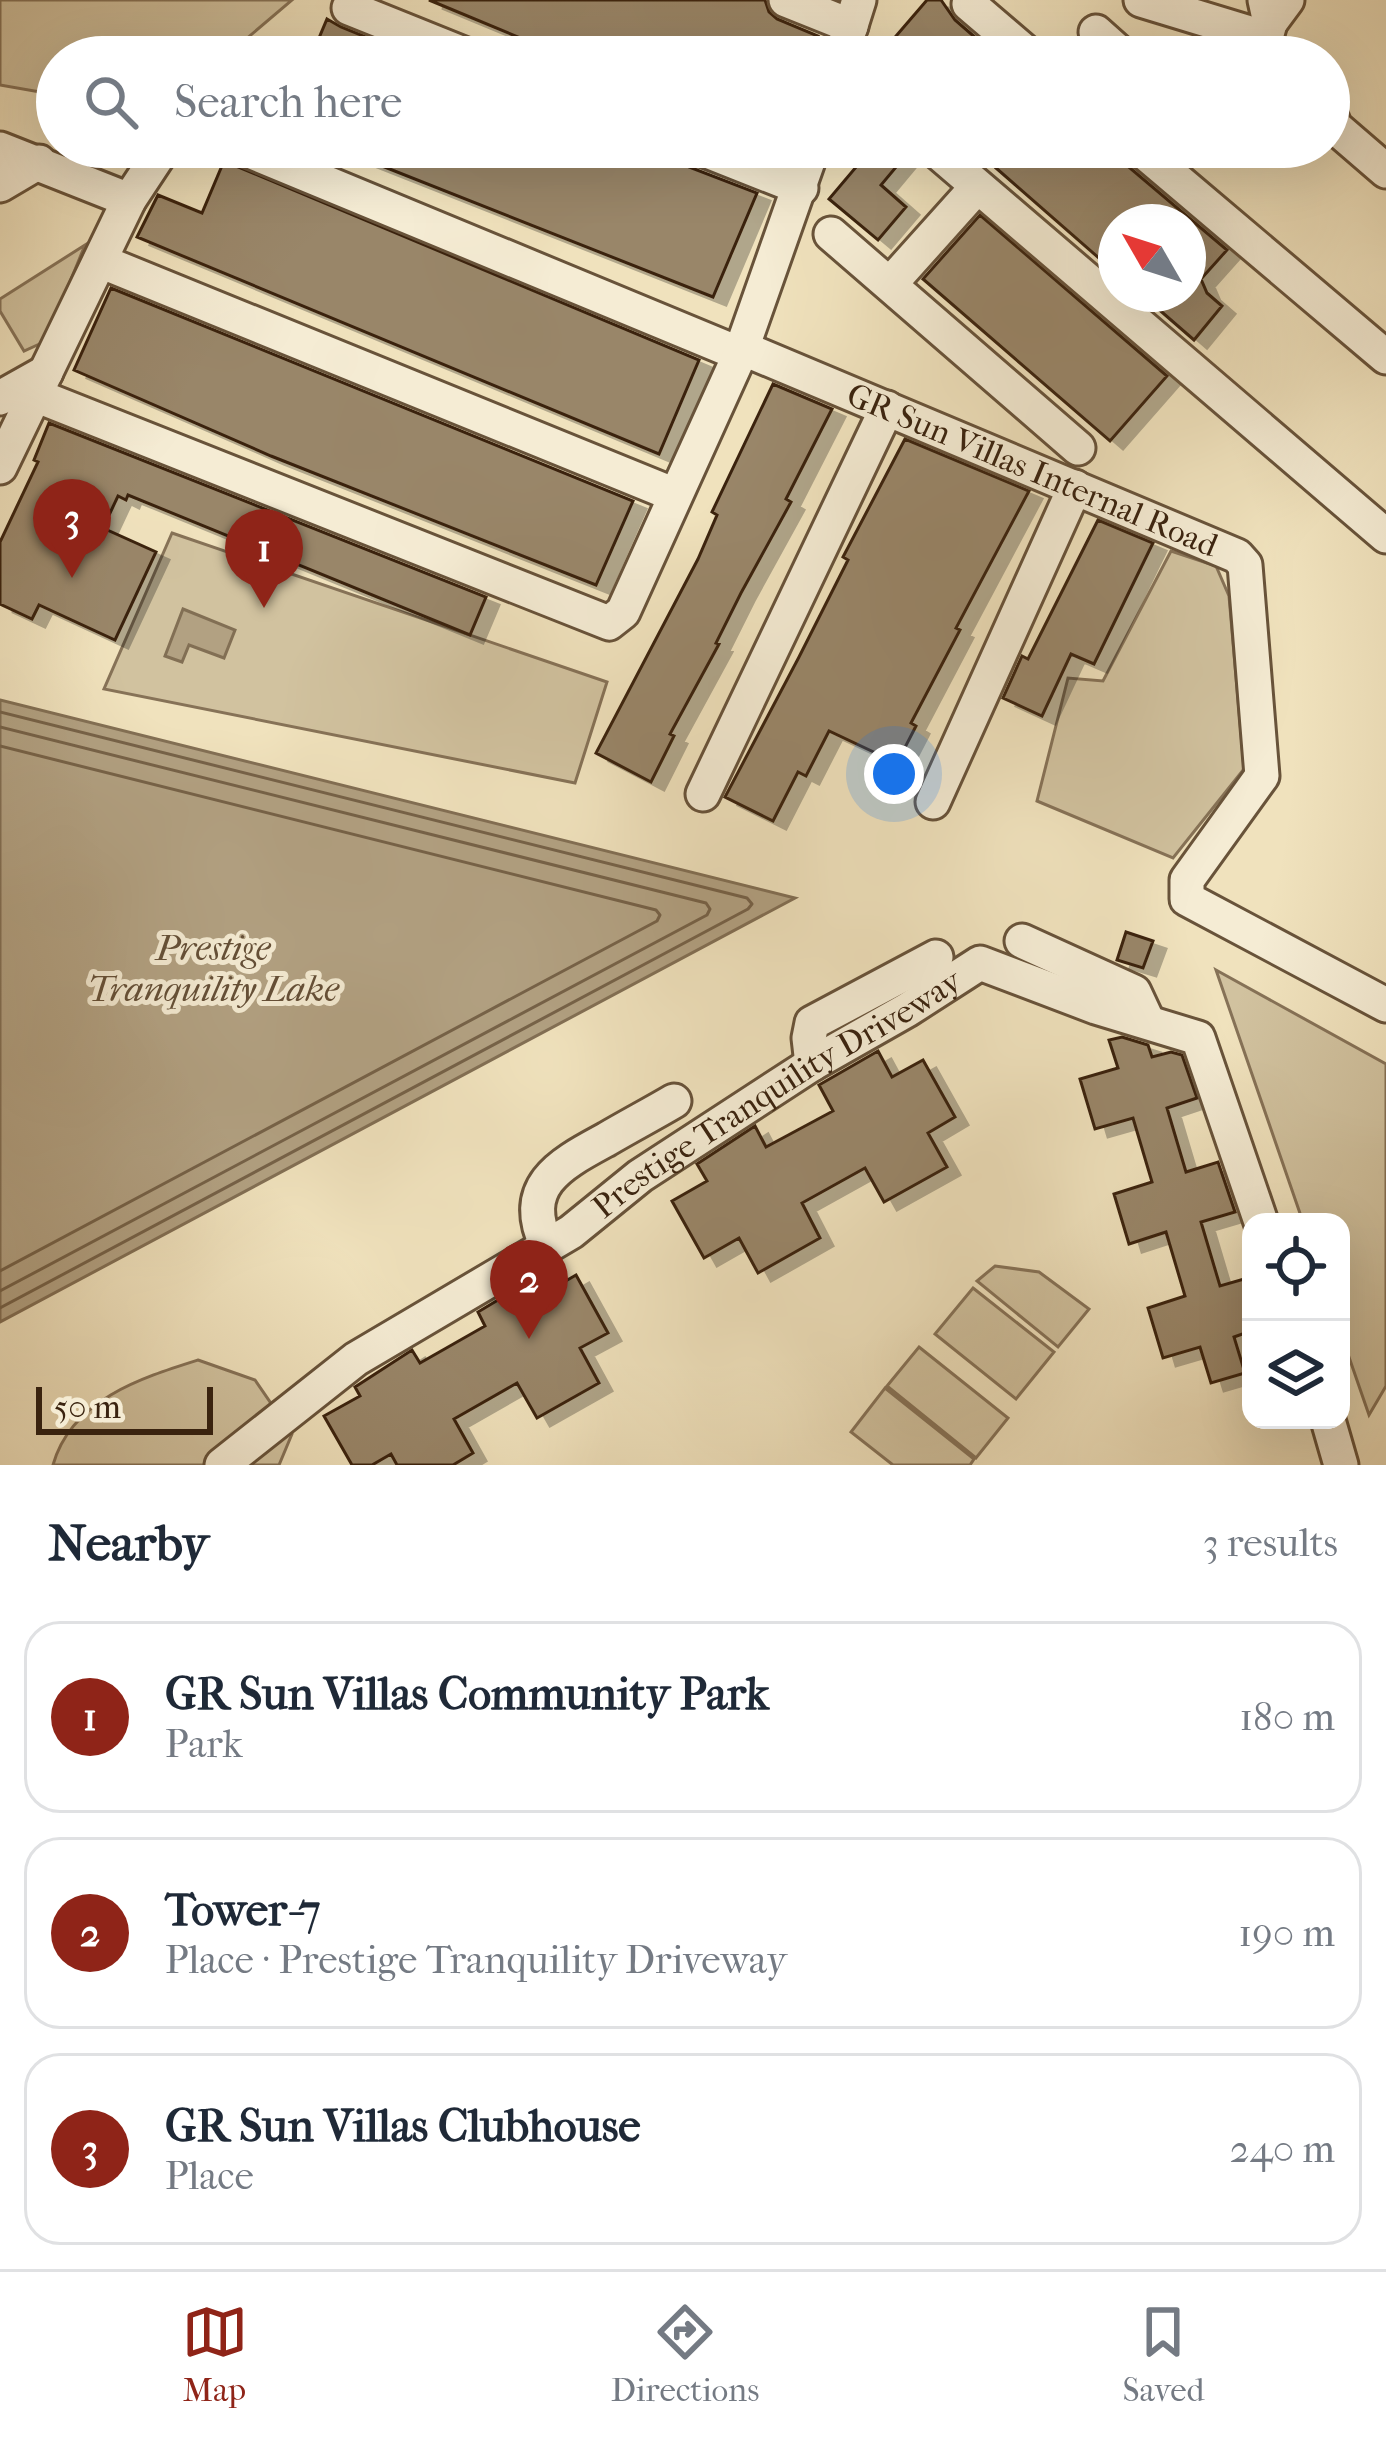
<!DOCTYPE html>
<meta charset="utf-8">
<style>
:root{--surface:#fff;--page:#f6f6f7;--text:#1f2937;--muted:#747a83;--line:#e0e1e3;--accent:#8f2418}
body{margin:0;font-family:"IM FELL French Canon",serif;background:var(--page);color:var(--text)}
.controls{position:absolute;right:36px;bottom:36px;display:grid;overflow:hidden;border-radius:24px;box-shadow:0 12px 48px #0002}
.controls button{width:108px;height:108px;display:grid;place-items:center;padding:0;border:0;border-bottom:3px solid var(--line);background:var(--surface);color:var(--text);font:60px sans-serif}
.compass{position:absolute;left:1098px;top:204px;width:108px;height:108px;border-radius:50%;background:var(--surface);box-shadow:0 12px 48px #0002;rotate:309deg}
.scale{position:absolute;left:36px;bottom:30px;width:177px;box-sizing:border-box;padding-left:12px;border:6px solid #3a230f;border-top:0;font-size:33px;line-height:42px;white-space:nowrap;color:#3a230f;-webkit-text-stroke:9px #f5ecd4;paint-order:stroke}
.you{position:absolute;left:894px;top:774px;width:42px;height:42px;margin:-30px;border:9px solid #fff;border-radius:50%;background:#1a73e8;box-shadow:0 0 0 18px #1a73e833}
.badge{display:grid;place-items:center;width:78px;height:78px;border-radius:50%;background:var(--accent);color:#fff;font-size:39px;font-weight:700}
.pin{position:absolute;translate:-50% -99px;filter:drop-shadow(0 3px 6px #0008)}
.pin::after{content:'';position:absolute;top:63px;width:42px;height:36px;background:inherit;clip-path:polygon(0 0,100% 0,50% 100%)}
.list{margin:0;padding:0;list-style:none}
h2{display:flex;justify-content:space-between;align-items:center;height:156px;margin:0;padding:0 48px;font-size:51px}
h2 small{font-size:39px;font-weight:400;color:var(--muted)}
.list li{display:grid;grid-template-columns:78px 1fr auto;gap:36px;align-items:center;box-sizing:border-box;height:192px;margin:0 24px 24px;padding:0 24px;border:3px solid var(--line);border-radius:36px}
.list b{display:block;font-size:45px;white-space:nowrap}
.list p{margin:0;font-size:39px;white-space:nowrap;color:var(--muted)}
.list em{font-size:39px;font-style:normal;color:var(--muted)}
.icon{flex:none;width:66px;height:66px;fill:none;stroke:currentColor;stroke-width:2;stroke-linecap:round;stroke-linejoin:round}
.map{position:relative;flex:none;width:1386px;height:1465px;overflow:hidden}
.search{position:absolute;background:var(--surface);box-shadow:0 12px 48px #0002;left:36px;right:36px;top:36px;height:132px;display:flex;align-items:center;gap:30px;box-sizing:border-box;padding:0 42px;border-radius:66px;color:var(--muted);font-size:45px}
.sheet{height:804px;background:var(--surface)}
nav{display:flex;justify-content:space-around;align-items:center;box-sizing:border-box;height:168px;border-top:3px solid var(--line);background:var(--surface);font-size:33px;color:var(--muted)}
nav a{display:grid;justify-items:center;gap:6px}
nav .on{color:var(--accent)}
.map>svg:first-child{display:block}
</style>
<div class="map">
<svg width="1386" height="1465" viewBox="0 0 1386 1465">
<defs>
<filter id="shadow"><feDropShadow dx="13" dy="8" stdDeviation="0" flood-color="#0004"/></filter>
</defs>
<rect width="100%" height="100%" fill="#f0e2bd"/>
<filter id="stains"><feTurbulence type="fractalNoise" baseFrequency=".00167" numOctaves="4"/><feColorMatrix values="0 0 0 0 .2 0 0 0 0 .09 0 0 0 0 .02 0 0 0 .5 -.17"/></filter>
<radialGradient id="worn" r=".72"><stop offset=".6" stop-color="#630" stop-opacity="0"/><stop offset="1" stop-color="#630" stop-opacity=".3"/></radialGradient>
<path fill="#d1c29f" stroke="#867257" stroke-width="3" d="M0,0h292l-67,57h-168v38l-57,-10z
M85,245l-39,96 -22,10 -24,-40v-12z
M172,533l435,149 -32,101 -471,-94z
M1171,551l45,15 13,30 15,173 -71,89 -136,-57 31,-123 35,3z
M1216,970l170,94v322l-17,29 -28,-81v-112h-38z
M995,1266l44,6 50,37 -31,38 -81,-66z
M973,1288l81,64 -38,47 -81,-65z
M919,1347l89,71 -32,40 -89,-72z
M198,1360l57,20 37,54 -13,31h-226c18,-65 88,-87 145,-105z
M885,1388l89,71 -4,6h-77l-42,-33z"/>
<path fill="#b2a182" stroke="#826f54" stroke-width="3" d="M183,609l52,21 -11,28 -35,-13 -7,17 -17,-6z
M0,700l795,198 -795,424z"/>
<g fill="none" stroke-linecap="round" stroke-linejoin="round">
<path stroke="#766248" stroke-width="3" d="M0,712l747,186 5,6 -4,5 -748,399
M0,727l706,176 4,6 -3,6 -707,376
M0,746l656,164 4,5 -3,6 -657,350"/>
</g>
<path fill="#998669" stroke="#3a230f" stroke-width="3" filter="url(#shadow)" d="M429,0h336l4,12 8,7 41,17 -9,21h-243z
M927,0h14l14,20 22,19 -15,18h-84z
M327,19l14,8 74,30h-104z
M334,147h152l21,9 4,-9h150l17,7 11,13 68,26 -44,104z
M873,147l39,1 -31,37 25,22 -28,33 -49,-41z
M1014,147h99l11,16 103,87 -26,29 6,14 15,13 -28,34 -53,-46h47v-72h-72v51l-120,-105z
M224,161l475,199 -40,94 -522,-217 21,-42 44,18z
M980,215l187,161 -57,65 -187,-162z
M111,288l522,213 -37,84 -325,-129 -197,-86z
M773,384l59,25 -46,90 5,3 -50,91 -25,50 3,1 -49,90 4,2 -23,46 -55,-29 102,-194 19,-44 -5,-3z
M49,423l437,174 -16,38 -342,-140 -2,5 -8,-4 -15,32 53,24 -41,88 -76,-35 -7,14 -32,-15v-62l38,-80 -4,-2z
M905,439l124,52 -73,137 4,2 -49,93 5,3 -19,37 -68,-32 -23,45 -8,-4 -25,49 -48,-24 74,-140 49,-97 -5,-3z
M1098,520l55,23 -59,121 -23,-10 -29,62 -39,-18 19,-42 6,3z
M1126,932l27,9 -10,27 -26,-8z
M1122,1037l26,8 4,12 19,-5 11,3 15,43 -30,10 19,64 32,-10 17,50 -34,10 19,64 31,-9v54l-17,6 11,36 -34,10 -11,-36 -37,11 -15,-50 37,-12 -19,-64 -37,12 -15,-50 38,-12 -19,-64 -38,11 -15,-50 38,-11 -9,-28z
M878,1051l14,26 31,-17 32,57 -27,16 19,34 -63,35 -19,-34 -63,35 18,35 -62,35 -19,-35 -35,20 -32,-57 35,-20 -10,-17 58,-38 11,21 67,-36 -14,-26z
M576,1275l32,58 -28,15 19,35 -62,35 -20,-35 -63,36 19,34 -20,12h-56l-6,-11 -19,11h-20l-28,-49 36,-20 -5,-9 57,-37 8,13 65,-37 -7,-14 58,-35 9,16z"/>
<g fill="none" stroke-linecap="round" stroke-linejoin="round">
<g stroke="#68533a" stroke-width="39">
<g id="minor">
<path d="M786,0l65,26"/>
<path d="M1141,0l125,38 4,-15"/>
<path d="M1265,0l5,23 17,-23"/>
<path d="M969,4l62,53"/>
<path d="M349,8l122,49"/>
<path d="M1096,32l28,25"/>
<path d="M841,57l18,-57"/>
<path d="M1329,112l6,15 51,44"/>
<path d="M240,147l500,207"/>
<path d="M697,147l104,41"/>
<path d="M932,147l454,389"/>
<path d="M1138,147l248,210"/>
<path d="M0,149l129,51"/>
<path d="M0,185l39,-23"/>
<path d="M831,234l247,214"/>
<path d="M100,261l575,234"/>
<path d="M890,284l87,-97"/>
<path id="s1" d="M742,348l495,208 8,9 17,211 -75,104v19l199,106"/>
<path d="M35,395l574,228 14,-11 117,-258 73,-207"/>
<path d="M0,398l46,-26"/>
<path d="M0,467l129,-267 35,-53"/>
<path d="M703,794l184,-386"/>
<path d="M933,802l142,-315"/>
<path d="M1022,941l112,51 14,30"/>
<path d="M812,1064l-3,-26 3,-15 124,-66"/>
<path d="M547,1246c-29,-61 14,-82 60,-107 22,-13 45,-25 67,-38"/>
<path d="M1328,1420l13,45"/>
<path id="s2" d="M222,1465l134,-106 215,-127 69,-56 172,-112 95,-54 73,-47 116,44 102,31 63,184"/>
</g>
</g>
<use href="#minor" stroke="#f5ecd4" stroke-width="33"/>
</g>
<g text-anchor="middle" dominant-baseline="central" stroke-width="10" stroke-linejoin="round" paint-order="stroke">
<g font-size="33" fill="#3a230f" stroke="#f5ecd4">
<text stroke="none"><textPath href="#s1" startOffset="315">GR Sun Villas Internal Road</textPath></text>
<text stroke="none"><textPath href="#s2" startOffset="669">Prestige Tranquility Driveway</textPath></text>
</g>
<g font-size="36" font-style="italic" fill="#644f37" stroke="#f5ecd4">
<text x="213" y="948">Prestige<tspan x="213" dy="41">Tranquility Lake</tspan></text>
</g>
</g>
<rect width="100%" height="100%" filter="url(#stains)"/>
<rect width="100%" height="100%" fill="url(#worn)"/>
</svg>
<div class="controls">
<button><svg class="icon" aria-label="locate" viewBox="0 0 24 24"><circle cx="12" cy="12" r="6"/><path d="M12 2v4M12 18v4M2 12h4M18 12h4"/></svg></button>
<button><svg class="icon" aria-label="layers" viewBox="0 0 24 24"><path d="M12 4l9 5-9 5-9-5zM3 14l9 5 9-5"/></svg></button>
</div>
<svg class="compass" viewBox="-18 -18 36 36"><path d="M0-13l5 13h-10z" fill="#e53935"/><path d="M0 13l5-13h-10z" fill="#747a83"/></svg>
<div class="scale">50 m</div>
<div class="you"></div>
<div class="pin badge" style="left:264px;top:608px">1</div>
<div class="pin badge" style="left:529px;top:1339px">2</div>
<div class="pin badge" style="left:72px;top:578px">3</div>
<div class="search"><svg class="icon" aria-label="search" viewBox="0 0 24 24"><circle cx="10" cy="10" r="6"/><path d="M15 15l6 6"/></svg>Search here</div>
</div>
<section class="sheet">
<h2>Nearby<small>3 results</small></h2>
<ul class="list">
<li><span class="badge">1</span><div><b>GR Sun Villas Community Park</b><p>Park</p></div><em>180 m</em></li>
<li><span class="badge">2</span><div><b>Tower-7</b><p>Place · Prestige Tranquility Driveway</p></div><em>190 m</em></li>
<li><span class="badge">3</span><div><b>GR Sun Villas Clubhouse</b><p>Place</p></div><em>240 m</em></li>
</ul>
</section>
<nav>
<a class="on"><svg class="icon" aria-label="map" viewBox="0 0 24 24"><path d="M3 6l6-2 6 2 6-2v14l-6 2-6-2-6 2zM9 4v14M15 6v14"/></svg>Map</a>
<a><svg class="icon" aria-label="directions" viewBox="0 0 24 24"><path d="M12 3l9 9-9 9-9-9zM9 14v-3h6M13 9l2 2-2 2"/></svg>Directions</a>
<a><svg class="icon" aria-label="saved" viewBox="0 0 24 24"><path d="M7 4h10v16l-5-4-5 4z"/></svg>Saved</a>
</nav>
